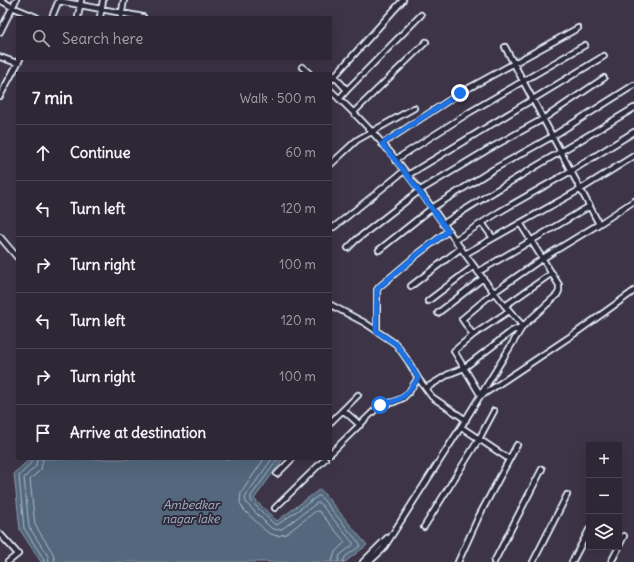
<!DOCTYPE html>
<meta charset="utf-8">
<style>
:root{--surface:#2e2735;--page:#3a3341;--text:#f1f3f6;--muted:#a7a5ad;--line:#494450}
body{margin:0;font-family:Delius,sans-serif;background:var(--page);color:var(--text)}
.controls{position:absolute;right:12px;bottom:12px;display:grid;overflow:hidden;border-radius:0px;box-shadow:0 4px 16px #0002}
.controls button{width:36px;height:36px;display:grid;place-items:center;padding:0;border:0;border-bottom:1px solid var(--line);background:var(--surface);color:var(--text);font:20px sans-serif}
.stop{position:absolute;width:12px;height:12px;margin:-9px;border:3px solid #1a73e8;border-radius:50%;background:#fff}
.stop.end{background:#1a73e8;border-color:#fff;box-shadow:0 1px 4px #0008}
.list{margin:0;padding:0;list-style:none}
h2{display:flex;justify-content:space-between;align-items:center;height:52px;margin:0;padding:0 16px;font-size:17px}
h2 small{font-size:13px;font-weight:400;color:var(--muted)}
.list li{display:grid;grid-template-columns:26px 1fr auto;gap:12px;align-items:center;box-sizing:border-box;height:56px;padding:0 16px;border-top:1px solid var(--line)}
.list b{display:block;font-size:15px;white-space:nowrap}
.list em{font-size:13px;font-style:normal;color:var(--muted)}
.icon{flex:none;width:22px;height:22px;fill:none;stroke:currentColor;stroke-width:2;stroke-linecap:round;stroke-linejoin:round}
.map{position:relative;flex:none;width:634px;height:562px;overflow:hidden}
.search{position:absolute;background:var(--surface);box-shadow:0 4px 16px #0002;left:16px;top:16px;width:316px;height:44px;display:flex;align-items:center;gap:10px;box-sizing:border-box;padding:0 14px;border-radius:0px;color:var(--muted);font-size:15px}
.panel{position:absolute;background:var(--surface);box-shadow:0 4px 16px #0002;left:16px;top:72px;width:316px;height:388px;border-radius:0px}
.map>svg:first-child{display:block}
</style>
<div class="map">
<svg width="634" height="562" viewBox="0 0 634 562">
<rect width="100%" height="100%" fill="#3d3447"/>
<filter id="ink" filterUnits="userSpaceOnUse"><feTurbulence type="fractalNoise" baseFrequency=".025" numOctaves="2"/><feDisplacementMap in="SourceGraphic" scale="8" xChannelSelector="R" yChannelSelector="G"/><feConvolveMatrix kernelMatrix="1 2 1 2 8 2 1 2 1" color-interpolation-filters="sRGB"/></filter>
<g filter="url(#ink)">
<path fill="#52677d" stroke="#8e9eae" d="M30,459h253l-29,40 23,22 43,-32 47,56 -22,17h-304l-21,-32 -6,-57z"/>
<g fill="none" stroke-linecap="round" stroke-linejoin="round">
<path stroke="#acbac7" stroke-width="1" d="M32,459l-1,4 -12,13 5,52 19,30 1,4
M37,459l-1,7 -12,12 5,49 19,29 1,6
M43,459l-2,10 -11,11 5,45 18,28 2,9
M264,459l-23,34 -1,10 4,7 24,23 9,3 9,-2 30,-23h3l26,31 -10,10 -3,10
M272,459l-25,35 -2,5 2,5 24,24 6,2 5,-1 35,-26h3l33,40v2l-13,10 -2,7
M278,459l-27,37v5l23,23 3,1 41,-29h2l40,48v2l-15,11 -2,5"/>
<g stroke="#e8f1f8" stroke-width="8">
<path id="minor" d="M0,0l12,7 24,10
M59,1l84,16
M52,17l7,-17
M78,17l3,-17
M100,17l3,-17
M121,17l3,-17
M0,32l16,-32
M505,47l94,177
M0,57l17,6
M302,67l7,6
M334,76l13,14 -8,9
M331,80l72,-80
M347,90l74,-75
M331,91c27,25 52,51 74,80 40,52 73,107 118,155l-11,5 -48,37 -15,6 -23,14
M0,96l20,-37
M354,112l72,-70
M382,144l78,-51 118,-65
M395,160l75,-48 115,-67
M331,164l26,-24 57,-32
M408,175l196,-119
M482,223l11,15
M443,224c62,-41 127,-77 191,-116
M334,227l70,-56
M0,237l17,20
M455,240l44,-28 72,-41 63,-39
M348,248l8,-8 63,-49 68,-41 56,-31 61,-41
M379,250l53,-42 62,-39 59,-33 81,-51
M465,254l116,-65 53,-33
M478,272l112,-66
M411,286l50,-38
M428,301l46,-35
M331,305l34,18 31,21 12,17 10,17
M505,306l47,-33
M509,311l-36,24 -19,16 27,45 96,-64 57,-41
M438,313l45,-35
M377,331v-41l2,-3 39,-33 30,-23
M473,335l-11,-16 31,-26 50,-35 56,-34 35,-23
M343,410l17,15
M331,422l27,-27
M461,427l48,32
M331,453l49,-48 14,-3 9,-4 6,-6 9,-14 14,19 34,23
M277,474l15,-15
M275,508l50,-49
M424,527l55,-88 15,-28
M0,534l18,20 -10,8
M619,546l5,-10
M363,562l24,-24
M369,562l14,-13 78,-122 62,-101 34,-31 2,-4v-6l-39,-62
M458,562l21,-46 38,-71
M494,562l48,-93
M533,562l34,-67
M572,562l17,-32
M611,562l8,-15"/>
</g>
<use href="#minor" stroke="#2f2a3d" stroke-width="4.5"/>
</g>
</g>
<g fill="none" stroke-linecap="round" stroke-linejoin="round" filter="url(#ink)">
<path stroke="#1a73e8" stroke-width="5" d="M380,405c22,-5 26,-8 38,-27l-10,-17 -12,-17 -20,-13 1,-41 2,-3 39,-33 30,-23 -44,-60 -22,-27 78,-51"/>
</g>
<g text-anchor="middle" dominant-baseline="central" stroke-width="4" stroke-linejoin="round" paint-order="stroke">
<g font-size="12" font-style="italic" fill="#acbac7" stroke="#2f2a3d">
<text x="191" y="504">Ambedkar<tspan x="191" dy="14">nagar lake</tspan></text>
</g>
</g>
</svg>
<div class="controls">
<button>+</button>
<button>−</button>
<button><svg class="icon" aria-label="layers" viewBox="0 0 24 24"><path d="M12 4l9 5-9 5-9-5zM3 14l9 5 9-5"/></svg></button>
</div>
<div class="stop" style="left:380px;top:405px"></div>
<div class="stop end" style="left:460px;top:93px"></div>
<div class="search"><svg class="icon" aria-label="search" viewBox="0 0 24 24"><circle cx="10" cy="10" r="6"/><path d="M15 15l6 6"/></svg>Search here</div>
<section class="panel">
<h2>7 min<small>Walk · 500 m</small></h2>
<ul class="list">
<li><svg class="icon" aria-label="ahead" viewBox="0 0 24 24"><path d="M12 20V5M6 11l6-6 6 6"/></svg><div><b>Continue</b></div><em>60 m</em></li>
<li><svg class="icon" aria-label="left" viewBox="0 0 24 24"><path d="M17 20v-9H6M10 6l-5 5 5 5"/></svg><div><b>Turn left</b></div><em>120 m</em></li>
<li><svg class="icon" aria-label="right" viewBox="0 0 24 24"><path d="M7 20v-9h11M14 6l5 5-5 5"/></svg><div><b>Turn right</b></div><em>100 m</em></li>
<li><svg class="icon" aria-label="left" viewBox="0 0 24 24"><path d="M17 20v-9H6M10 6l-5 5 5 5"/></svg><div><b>Turn left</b></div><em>120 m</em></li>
<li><svg class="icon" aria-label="right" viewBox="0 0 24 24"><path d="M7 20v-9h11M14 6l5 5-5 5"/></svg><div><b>Turn right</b></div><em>100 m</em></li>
<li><svg class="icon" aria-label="arrive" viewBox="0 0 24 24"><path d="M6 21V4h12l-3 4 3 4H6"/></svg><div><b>Arrive at destination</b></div></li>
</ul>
</section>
</div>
